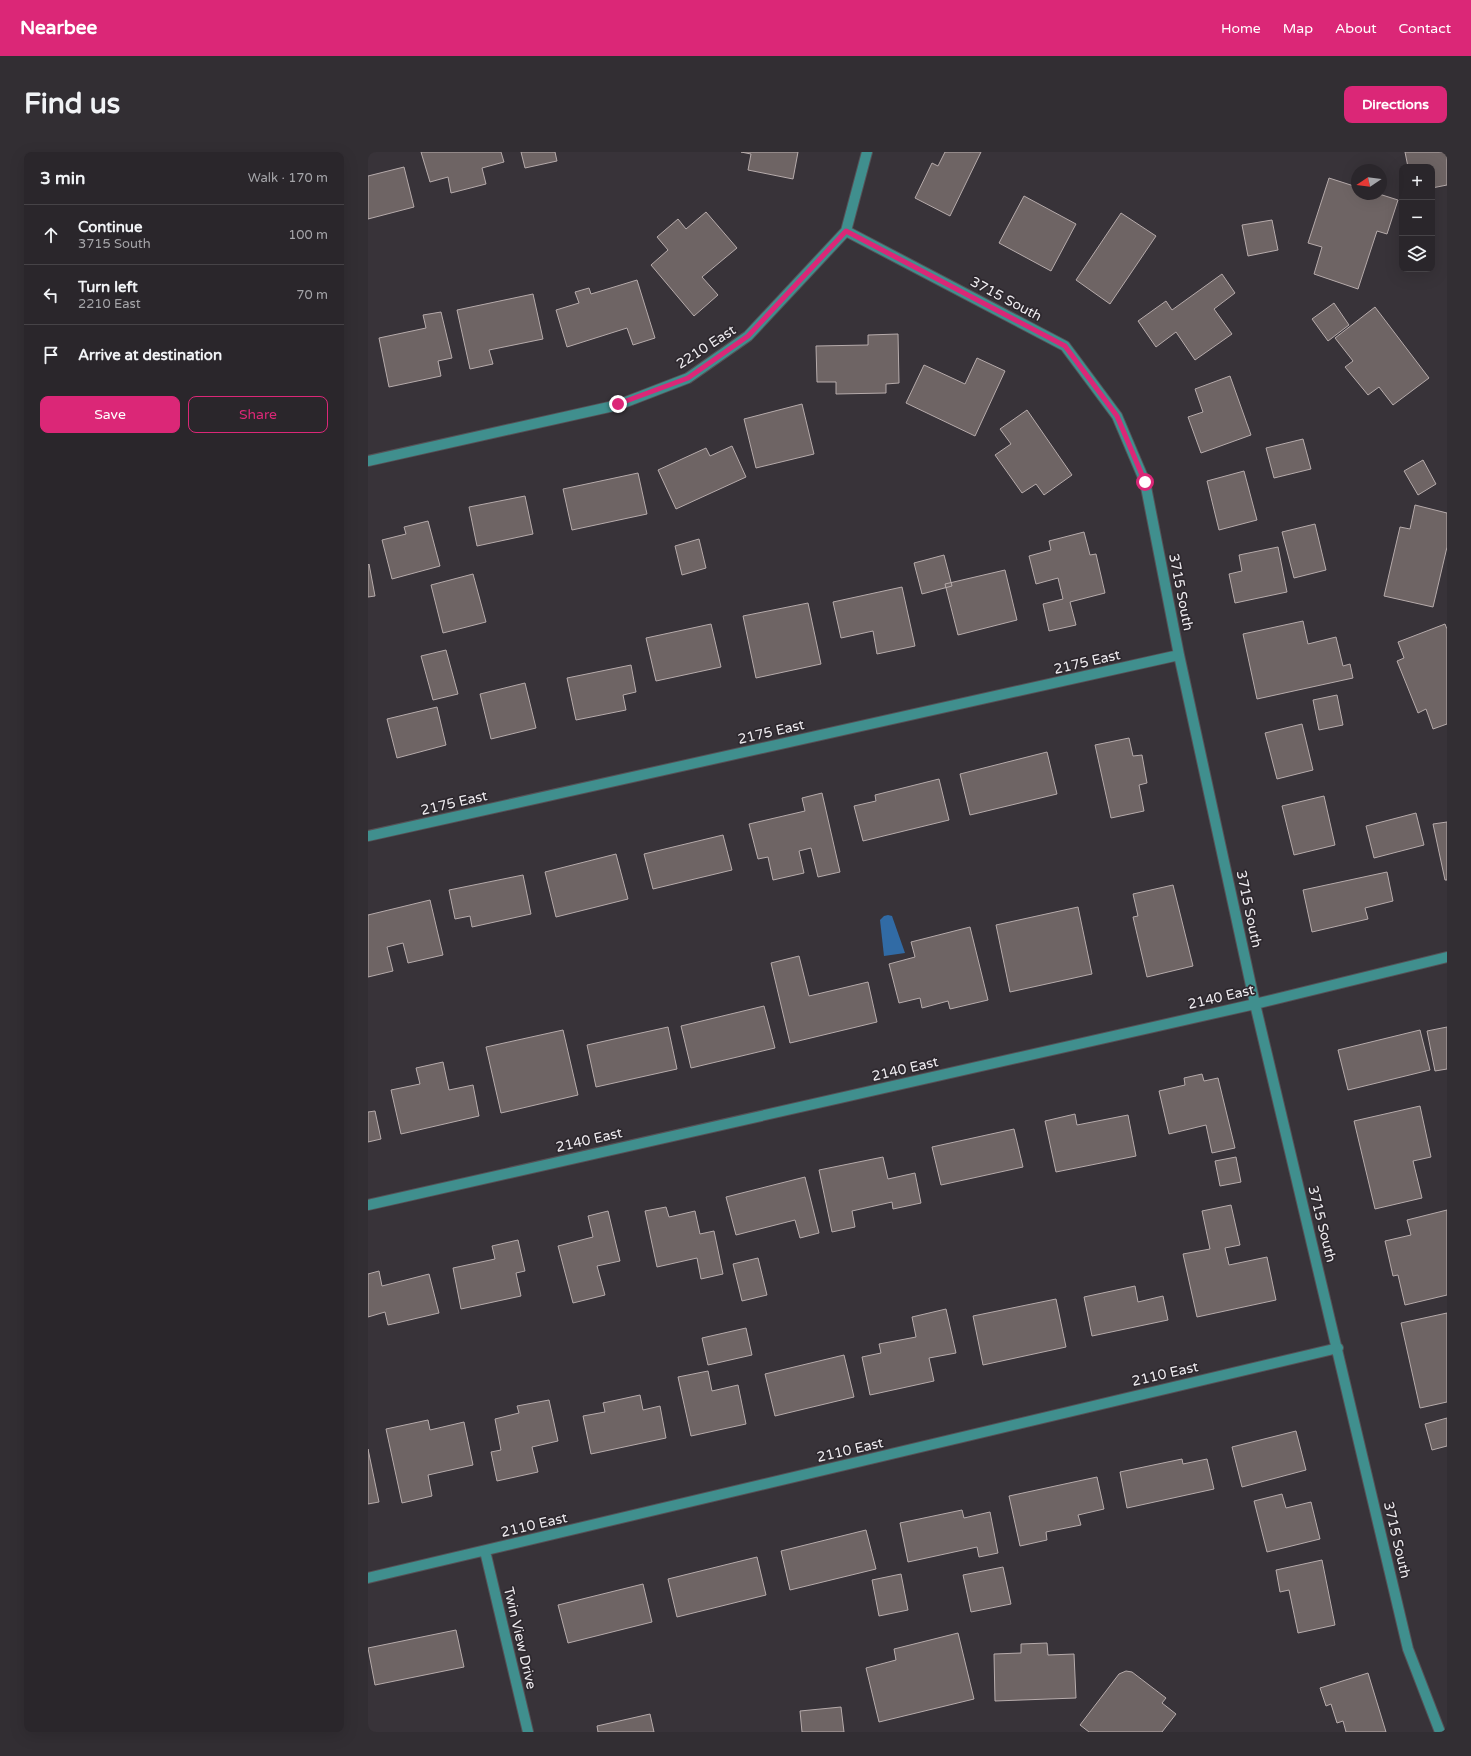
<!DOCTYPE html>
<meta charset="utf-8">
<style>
:root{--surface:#2a262b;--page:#322e33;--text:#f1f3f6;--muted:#a5a5a9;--line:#464347;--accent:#db2777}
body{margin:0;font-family:"Varela Round",sans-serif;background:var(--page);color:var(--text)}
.controls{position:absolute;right:12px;top:12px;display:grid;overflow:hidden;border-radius:8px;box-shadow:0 4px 16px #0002}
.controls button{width:36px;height:36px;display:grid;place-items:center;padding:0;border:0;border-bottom:1px solid var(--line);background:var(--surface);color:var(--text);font:20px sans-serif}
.compass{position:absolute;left:983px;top:12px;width:36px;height:36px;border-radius:50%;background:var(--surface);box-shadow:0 4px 16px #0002;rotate:257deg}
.stop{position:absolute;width:12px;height:12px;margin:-9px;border:3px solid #db2777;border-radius:50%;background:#fff}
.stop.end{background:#db2777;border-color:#fff;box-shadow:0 1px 4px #0008}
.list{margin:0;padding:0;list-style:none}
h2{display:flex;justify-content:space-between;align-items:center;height:52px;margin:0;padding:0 16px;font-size:17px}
h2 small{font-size:13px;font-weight:400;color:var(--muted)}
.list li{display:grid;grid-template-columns:26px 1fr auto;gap:12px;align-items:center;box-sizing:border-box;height:60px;padding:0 16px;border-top:1px solid var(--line)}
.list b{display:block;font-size:15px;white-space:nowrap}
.list p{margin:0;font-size:13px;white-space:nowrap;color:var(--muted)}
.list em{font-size:13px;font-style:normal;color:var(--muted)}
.actions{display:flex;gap:8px;padding:12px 16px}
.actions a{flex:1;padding:9px 0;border:1px solid var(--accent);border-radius:8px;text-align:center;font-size:14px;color:var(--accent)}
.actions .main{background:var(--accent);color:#fff}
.icon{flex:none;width:22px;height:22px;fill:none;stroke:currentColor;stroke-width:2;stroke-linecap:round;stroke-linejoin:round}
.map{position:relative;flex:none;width:1079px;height:1580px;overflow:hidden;border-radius:8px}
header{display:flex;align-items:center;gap:24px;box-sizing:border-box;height:56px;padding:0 20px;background:var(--accent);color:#fff}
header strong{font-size:19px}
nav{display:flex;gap:22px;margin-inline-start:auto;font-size:14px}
.intro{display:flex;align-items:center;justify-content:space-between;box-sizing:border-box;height:96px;padding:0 24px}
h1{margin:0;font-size:28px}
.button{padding:10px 18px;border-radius:8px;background:var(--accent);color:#fff;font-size:14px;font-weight:700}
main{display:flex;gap:24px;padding:0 24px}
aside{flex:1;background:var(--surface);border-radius:8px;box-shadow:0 4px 16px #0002}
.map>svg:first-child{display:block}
</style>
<header>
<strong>Nearbee</strong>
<nav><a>Home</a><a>Map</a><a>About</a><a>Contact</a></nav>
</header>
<div class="intro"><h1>Find us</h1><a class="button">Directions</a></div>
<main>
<aside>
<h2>3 min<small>Walk · 170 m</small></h2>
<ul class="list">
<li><svg class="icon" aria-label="ahead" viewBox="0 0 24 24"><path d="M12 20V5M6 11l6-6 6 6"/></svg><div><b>Continue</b><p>3715 South</p></div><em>100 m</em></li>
<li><svg class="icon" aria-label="left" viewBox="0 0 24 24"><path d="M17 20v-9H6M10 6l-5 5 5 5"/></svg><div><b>Turn left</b><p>2210 East</p></div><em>70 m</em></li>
<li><svg class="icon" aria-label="arrive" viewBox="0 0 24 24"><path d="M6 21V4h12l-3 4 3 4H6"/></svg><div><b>Arrive at destination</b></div></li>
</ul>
<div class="actions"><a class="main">Save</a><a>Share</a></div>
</aside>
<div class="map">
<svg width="1079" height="1580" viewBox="0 0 1079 1580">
<rect width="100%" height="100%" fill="#383339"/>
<path fill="#316ba5" d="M520,763l4,1 13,37 -21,3 -4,-36 4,-4z"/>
<path fill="#6e6464" stroke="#b6abab" d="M53,0h80l3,10 -22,6 4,16 -35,9 -3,-16 -18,5z
M153,0h34l2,9 -32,7z
M373,0h57l-5,27 -45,-9 3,-16z
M577,0h36l-31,64 -35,-18 17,-35 6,3z
M1037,0h42v33l-15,3v-21h-24z
M36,15l10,40 -46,12v-43z
M961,26l28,9v7h22l19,6 -11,34 -10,-3 -19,58 -44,-15 8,-27 -14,-4z
M656,44l52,28 -25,47 -52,-28z
M338,60l31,36 -35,29 16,18 -24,21 -43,-51 17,-15 -11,-13 21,-18 8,10z
M753,61l35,23 -46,68 -34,-24z
M904,68l6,30 -30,6 -6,-31z
M854,122l13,19 -21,16 18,25 -37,26 -19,-28 -20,15 -18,-26 28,-20 6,9z
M269,128l18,58 -22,7 -6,-17 -60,19 -11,-37 23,-7 -4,-11 14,-4 2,6z
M165,142l10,45 -54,11 4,14 -23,5 -13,-59z
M966,151l15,22 -21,16 -16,-22z
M1007,155l54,71 -36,27 -14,-18 -11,8 -23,-28 8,-6 -18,-23z
M73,160l11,46 -14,3 3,15 -52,11 -10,-49 47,-10 -3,-13z
M530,182l1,49 -13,1v9l-50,1v-12h-19l-1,-36 52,-1v-10z
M609,206l28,13 -30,65 -69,-33 18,-38 41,19z
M862,224l21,59 -50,18 -13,-36 15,-5 -8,-23z
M434,252l12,50 -58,14 -12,-49z
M659,258l45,65 -28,20 -8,-11 -14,9 -27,-38 16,-11 -11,-15z
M935,287l8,30 -37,9 -8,-30z
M364,294l14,31 -70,32 -18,-39 48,-22 4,8z
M1055,308l13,24 -18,11 -14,-24z
M876,319l13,49 -38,10 -12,-49z
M270,321l9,41 -75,16 -9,-41z
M157,344l8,38 -56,12 -8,-39z
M1047,353l32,8v34l-14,60 -49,-11 16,-69 10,2z
M60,369l12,45 -48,13 -10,-39 24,-6 -2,-7z
M947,372l11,46 -32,8 -12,-46z
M716,380l6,23 6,-1 9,39 -35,9 6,23 -27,6 -6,-27 20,-5 -5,-21 -22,6 -7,-28 22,-6 -2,-9z
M331,387l7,29 -24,7 -7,-29z
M910,395l9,45 -52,11 -6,-29 13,-3 -3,-16z
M576,403l8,31 -30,8 -8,-31z
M1,412l6,32 -7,1v-32z
M637,418l12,50 -59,15 -13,-51z
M105,422l13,48 -43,11 -12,-48z
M534,435l13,59 -38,8 -4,-23 -32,7 -8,-36z
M440,451l13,61 -65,14 -13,-62z
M935,469l5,23 28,-7 7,29 7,-2 3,14 -96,21 -14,-65z
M343,472l10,43 -65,14 -10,-43z
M1077,472l2,5v95l-14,5 -7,-20 -8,4 -21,-52 7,-3 -6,-16z
M78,498l12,44 -25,6 -12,-44z
M263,513l5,27 -13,3 3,15 -50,10 -9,-42z
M157,531l11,45 -45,11 -11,-45z
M969,543l6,30 -24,5 -6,-30z
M69,555l9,38 -49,13 -10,-39z
M934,572l11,46 -36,9 -12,-46z
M761,586l4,18 9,-1 5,28 -8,2 5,26 -33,7 -16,-73z
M679,600l10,42 -87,21 -10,-41z
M571,627l10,41 -86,21 -9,-35 22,-5 -1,-6z
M454,641l18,79 -22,5 -7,-29 -12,3 5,22 -31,7 -5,-23 -10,2 -9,-35 56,-13 -3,-13z
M956,644l11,49 -41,10 -12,-49z
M1048,661l8,32 -50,13 -8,-32z
M1079,670v58h-2l-12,-56z
M355,683l9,35 -79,19 -9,-35z
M248,702l12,45 -72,18 -11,-45z
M1019,720l6,29 -28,7 3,11 -56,13 -9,-42z
M155,723l8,39 -59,13 -2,-11 -15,3 -6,-29z
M805,733l20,81 -46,11 -14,-60 5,-1 -5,-22z
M62,748l13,55 -35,8 -5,-20 -16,4 6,24 -25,6v-62z
M710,755l14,67 -82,18 -14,-67z
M602,775l18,73 -38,9 -2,-8 -26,7 -2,-10 -21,5 -10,-39 26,-7 -4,-15z
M431,804l10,40 59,-14 9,40 -87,21 -19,-80z
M396,854l11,42 -84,20 -10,-42z
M300,875l9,42 -81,18 -9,-42z
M1079,875v42l-12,2 -8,-40z
M195,878l15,65 -77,18 -15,-66z
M1052,878l10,40 -82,20 -10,-40z
M75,910l6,28 24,-5 6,31 -78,18 -10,-44 29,-6 -4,-16z
M834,922l2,7 14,-3 17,70 -23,5 -6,-28 -37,9 -10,-43 26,-6 -1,-7z
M1052,954l11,51 -18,4 9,37 -47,11 -21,-88z
M7,959l6,28 -13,3v-30z
M707,962l2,11 51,-10 8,41 -80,16 -11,-51z
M646,977l9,38 -82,18 -9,-38z
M515,1005l5,22 27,-6 6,30 -28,6 -1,-7 -40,9 3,16 -23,5 -13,-62z
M868,1005l5,25 -21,4 -5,-25z
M437,1025l14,56 -19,5 -5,-18 -59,15 -10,-38z
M863,1053l9,40 -15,3 4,17 38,-8 9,43 -79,17 -14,-63 27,-5 -8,-38z
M298,1055l3,10 26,-6 5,23 14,-3 9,43 -22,5 -4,-21 -40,9 -12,-56z
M1079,1058v85l-42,10 -7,-30 -5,1 -8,-35 26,-6 -4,-15z
M240,1059l12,50 -23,5 8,29 -32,8 -15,-57 35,-9 -5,-21z
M150,1088l7,31 -9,2 5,23 -60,13 -8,-41 42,-9 -3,-13z
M390,1106l9,37 -25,6 -9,-37z
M11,1119l3,15 47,-12 10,39 -51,12 -3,-13 -17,5v-43z
M767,1134l3,16 25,-6 5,24 -76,16 -8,-39z
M688,1147l10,48 -83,18 -10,-49z
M578,1157l10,44 -27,5 5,23 -64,14 -8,-38 19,-4 -2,-9 37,-7 -4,-20z
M1079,1161v89l-27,6 -19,-85z
M378,1176l6,27 -44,10 -6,-27z
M476,1203l10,42 -79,19 -10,-42z
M340,1219l4,20 26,-6 8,39 -55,12 -13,-59z
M272,1243l3,15 17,-4 6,32 -75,16 -8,-38 22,-4 -2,-9z
M181,1248l9,41 -26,6 6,25 -41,9 -6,-29 10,-2 -6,-31 24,-6 -2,-7z
M1079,1266v28l-15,4 -7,-26z
M60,1268l2,10 34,-8 9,43 -45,10 4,21 -30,7 -16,-74z
M928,1279l10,39 -64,17 -10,-40z
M0,1297l11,53 -11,2z
M814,1307l1,5 24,-5 7,30 -87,19 -7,-36z
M729,1325l7,32 -26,6 3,10 -35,7 1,8 -27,6 -11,-50z
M914,1342l4,14 25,-6 9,37 -53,13 -13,-51z
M594,1358l2,8 26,-6 8,41 -19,4 -2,-10 -69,15 -8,-39z
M498,1378l10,39 -86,21 -9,-39z
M389,1405l9,38 -89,22 -9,-38z
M954,1408l13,65 -37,8 -9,-43 -9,2 -4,-22z
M635,1415l8,37 -40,8 -8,-37z
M533,1422l7,36 -29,6 -7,-36z
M275,1432l9,38 -84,21 -10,-38z
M88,1478l8,37 -89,18 -7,-37z
M590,1481l16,66 -95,23 -13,-54 30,-8 -2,-11z
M679,1491l1,12 26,-1 2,44 -81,3 -1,-47 27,-1v-9z
M758,1519l6,1 34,26 -4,5 14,11 -14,18h-73l-9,-7 39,-51z
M1000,1521l18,59h-40l-3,-11 -6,2 -6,-19 -5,2 -6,-18z
M473,1555l3,25h-42l-2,-21z
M282,1562l4,18h-56l-1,-6z"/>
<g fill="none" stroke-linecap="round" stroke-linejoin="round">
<g stroke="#555156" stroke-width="12">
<path id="minor" d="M478,79l219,115 52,70 28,66 34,173 76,349 153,645 32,83
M0,309l250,-56 70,-27 60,-42 98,-105 21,-79
M0,684l811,-181
M0,1053l887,-201 192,-47
M117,1399l43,181
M0,1426l970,-230"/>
</g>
<use href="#minor" stroke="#408f8e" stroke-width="10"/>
</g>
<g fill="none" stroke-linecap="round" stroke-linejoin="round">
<path stroke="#db2777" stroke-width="5" d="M250,252l70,-26 60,-42 98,-105 219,115 52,70 28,66"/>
</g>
<g text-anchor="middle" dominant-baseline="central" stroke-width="3.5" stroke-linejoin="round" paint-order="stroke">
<g font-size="14" fill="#efecf0" stroke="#2e292f">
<text transform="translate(638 147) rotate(28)">3715 South</text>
<text transform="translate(338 195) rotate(-33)">2210 East</text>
<text transform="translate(813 440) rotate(79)">3715 South</text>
<text transform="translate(719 510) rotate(-13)">2175 East</text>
<text transform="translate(403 580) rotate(-13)">2175 East</text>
<text transform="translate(86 651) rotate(-13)">2175 East</text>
<text transform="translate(881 757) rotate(78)">3715 South</text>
<text transform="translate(853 845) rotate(-13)">2140 East</text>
<text transform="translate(537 917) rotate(-13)">2140 East</text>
<text transform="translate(221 988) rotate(-13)">2140 East</text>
<text transform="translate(954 1072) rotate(76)">3715 South</text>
<text transform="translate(797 1222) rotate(-13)">2110 East</text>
<text transform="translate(482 1298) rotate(-13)">2110 East</text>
<text transform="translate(166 1373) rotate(-13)">2110 East</text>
<text transform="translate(1029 1388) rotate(77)">3715 South</text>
<text transform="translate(152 1486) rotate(77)">Twin View Drive</text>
</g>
</g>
</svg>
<div class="controls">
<button>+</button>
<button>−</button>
<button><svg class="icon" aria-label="layers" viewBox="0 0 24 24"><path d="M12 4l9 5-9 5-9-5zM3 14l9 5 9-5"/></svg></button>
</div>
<svg class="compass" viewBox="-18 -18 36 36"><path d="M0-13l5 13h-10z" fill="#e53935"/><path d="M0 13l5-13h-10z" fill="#a5a5a9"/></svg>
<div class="stop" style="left:777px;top:330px"></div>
<div class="stop end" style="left:250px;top:252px"></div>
</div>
</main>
